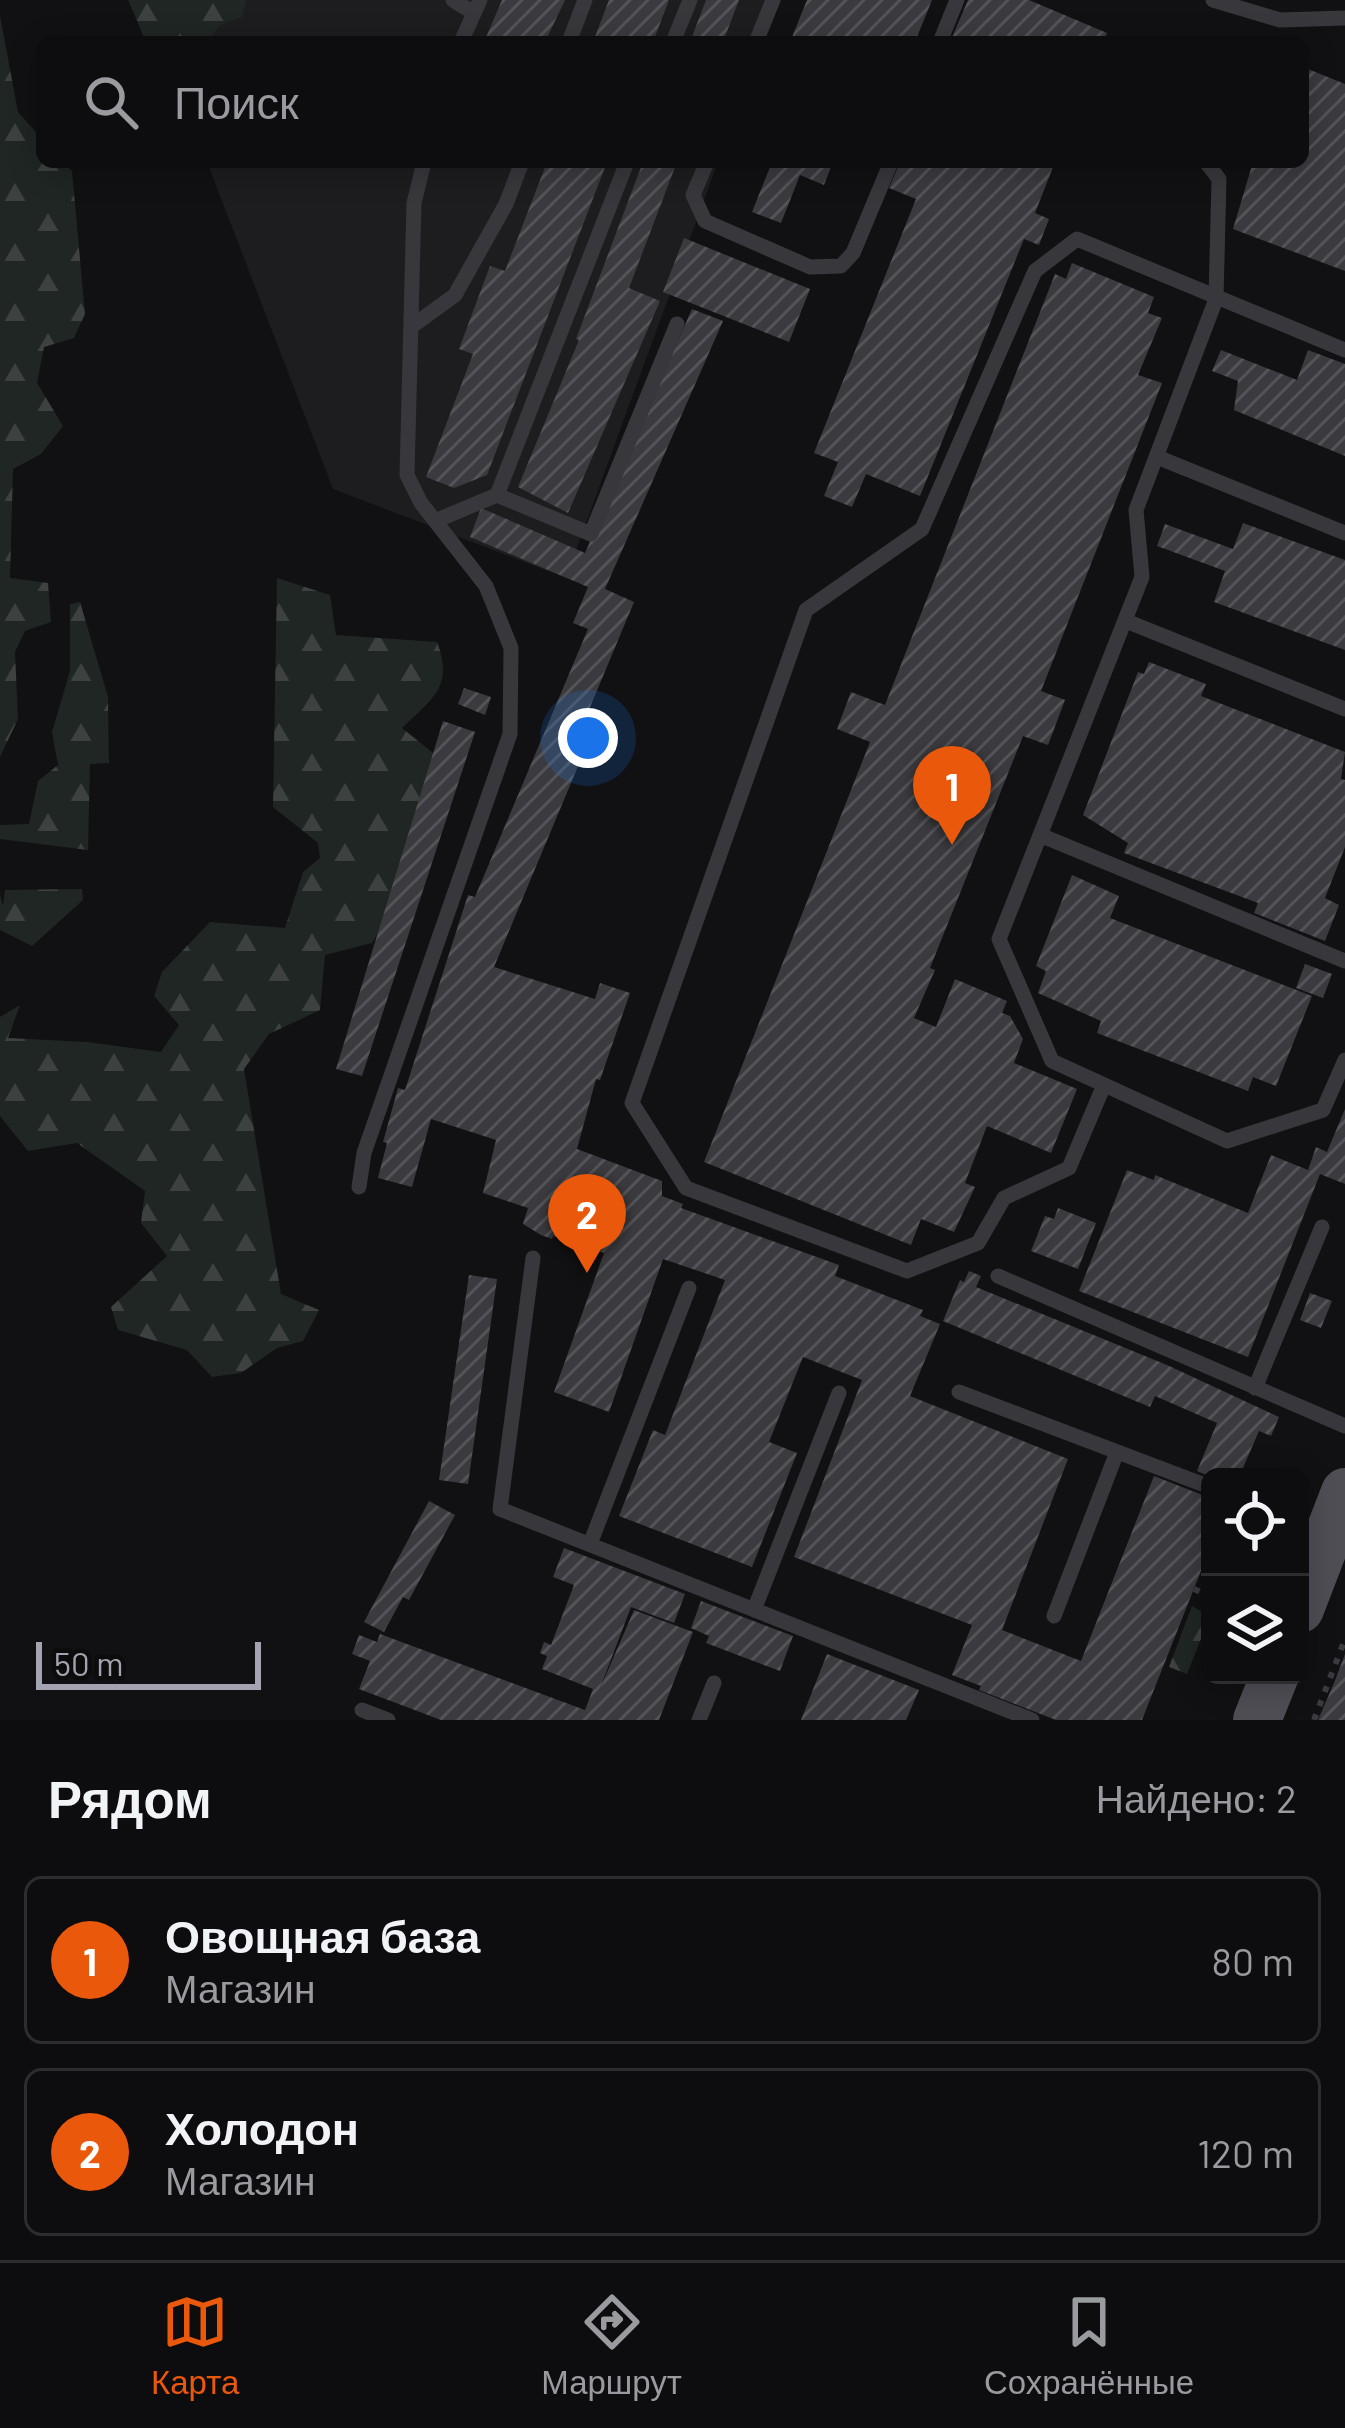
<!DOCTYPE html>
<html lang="ru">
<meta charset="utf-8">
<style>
:root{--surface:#0d0c0e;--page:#161517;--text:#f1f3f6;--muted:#9a9b9e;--line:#2d2c2e;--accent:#ea580c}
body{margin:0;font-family:Barlow,sans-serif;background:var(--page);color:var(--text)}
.controls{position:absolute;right:36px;bottom:36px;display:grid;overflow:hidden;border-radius:18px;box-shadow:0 6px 30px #0003}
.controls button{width:108px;height:108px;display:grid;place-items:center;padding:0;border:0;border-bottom:3px solid var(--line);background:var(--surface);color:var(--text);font:60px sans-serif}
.scale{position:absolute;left:36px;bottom:30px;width:225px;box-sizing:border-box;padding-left:12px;border:6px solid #a4a3b1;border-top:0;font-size:33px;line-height:42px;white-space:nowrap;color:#a4a3b1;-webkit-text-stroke:9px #0c0c0d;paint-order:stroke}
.you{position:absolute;left:588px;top:738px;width:42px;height:42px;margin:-30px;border:9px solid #fff;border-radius:50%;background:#1a73e8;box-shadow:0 0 0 18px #1a73e833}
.badge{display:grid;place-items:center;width:78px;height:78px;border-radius:50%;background:var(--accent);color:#fff;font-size:39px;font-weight:700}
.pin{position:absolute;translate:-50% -99px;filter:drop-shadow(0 3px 6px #0008)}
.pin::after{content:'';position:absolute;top:63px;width:42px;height:36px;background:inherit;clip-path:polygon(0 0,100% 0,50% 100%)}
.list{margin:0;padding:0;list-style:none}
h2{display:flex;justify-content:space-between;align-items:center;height:156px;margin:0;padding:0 48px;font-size:51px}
h2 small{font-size:39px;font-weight:400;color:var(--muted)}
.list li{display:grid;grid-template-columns:78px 1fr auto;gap:36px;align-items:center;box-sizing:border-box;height:168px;margin:0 24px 24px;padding:0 24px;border:3px solid var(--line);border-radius:18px}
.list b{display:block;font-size:45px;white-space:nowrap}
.list p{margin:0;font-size:39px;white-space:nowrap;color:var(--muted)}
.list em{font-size:39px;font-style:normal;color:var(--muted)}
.icon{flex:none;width:66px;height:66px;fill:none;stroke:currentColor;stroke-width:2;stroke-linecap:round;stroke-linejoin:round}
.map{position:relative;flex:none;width:1345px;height:1720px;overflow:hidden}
.search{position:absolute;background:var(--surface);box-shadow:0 6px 30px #0003;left:36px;right:36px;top:36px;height:132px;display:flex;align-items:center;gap:30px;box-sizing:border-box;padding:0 42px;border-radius:18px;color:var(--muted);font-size:45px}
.sheet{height:540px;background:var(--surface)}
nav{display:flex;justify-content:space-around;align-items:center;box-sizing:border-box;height:168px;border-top:3px solid var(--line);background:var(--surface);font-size:33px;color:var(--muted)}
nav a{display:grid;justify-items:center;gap:6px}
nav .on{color:var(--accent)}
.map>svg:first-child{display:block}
</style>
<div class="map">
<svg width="1345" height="1720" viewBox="0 0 1345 1720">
<defs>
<pattern id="forest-firs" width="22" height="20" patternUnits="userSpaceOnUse" patternTransform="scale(3)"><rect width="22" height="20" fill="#1f2623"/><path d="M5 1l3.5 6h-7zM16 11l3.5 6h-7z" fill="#3d4241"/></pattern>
<pattern id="building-hatch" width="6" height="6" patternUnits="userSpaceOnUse" patternTransform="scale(3)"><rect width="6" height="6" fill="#3b3b3f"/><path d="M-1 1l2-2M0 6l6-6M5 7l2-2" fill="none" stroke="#545458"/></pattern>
</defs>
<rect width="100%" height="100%" fill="#111012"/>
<path fill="#1d1d1f" d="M145,0h632l-15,42h-601z
M207,162h511l-152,416 -233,-89z"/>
<path fill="url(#forest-firs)" d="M128,0h118l-4,17 -22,8 -13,17h-61z
M0,16l18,96 24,27v23h21l9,9 13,143 -11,24 -30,9 -7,36 26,43 -22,28 -28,15 -3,109 38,5 3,39 -26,9 -10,21 3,67 -18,38z
M277,578l53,17 6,40 101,7c17,44 -4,56 -35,86l36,29 -51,160 -15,26 -47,12 -5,55 -51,24 -25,35 37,225 38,16 -16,31 -26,7 -36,25 -29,4 -25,-27 -69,-20 -7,-23 56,-51 -26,-33 4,-32 -68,-48 -49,8 -28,-35v-99l20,-12 -12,33 79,4 74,10 18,-27 -25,-29 8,-24 48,-50 75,6 18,-56 17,-14 -2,-15 -45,-36z
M80,602l28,95 1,66 -19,1 -2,86 -88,-11v-14l29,-1 9,-43 20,-16 -6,-33 18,-61v-67z
M82,889l1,11 -51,46 -32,-16v-36l3,12 2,-16z
M1192,1606l18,10 -23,58 -18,-7z"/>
<path fill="url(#building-hatch)" d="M502,0h63l-20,42h-61z
M609,0h60l-16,42h-60z
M706,0h33l-16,42h-33z
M807,0h125l-17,42h-125z
M968,0h61l78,33 -3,9h-154z
M1303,67l42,17v187l-112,-42 20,-67h50z
M547,162h60l-120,313 -33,13 -28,-11 47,-123 -14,-5 31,-83 15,5z
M643,162h34l-48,126 31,13 -92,212 -50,-26 61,-147 -3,-1z
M772,162h61l-9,23 -24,-10 -19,48 -29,-11z
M900,162h155l-20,51 14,6 -10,26 -15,-6 -104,257 -54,-22 -14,33 -28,-11 14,-34 -24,-9 102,-254 -27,-11z
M684,238l126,51 -21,53 -126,-50z
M1072,263l82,34 -6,16 14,5 -24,57 24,8 -121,308 24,9 -17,45 -25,-9 -93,232 5,2 -21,48 22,9 19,-48 52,22 -5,12 8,3 13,23 -9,24 63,26 -26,64 -64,-27 -22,57 10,4 -21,45 -33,-13 -10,26 -207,-83 166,-420 -33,-13 14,-37 34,13 170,-431 11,5z
M692,309l31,12 -118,268 29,13 -56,134 11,4 -95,227 101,32 5,-16 30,10 -30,87 -4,-1 -19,70 85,32v15l21,8 -2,4 158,57 -4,11 88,34 -3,6 20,8 -30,72 158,63 -66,171 79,31 73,-185 56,22v50l-68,172h-86l-77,-30 2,-4 -29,-11 20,-50 -178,-68 68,-177 -59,-23 -34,85 28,11 -45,114 -133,-51 34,-86 12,5 60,-155 -62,-21 -54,153 -55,-20 50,-139 -51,-17 -1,3 -11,-4 -18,-11 5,-16 -45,-15 13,-53 -65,-21 -19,68 -34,-9 9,-35 -4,-1 15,-54 7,2 63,-195 7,2 113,-268 -15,-6 15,-36 -118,-50 11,-29 104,45z
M1221,350l76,30 11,-30 37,14v92l-111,-46 4,-29 -26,-10z
M1243,523l102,37v90l-131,-48 11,-31 -68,-25 8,-22 68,25z
M1149,662l57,22 -5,12 144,56 -4,27 4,1v67l-20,51 14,7 -14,36 -71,-28 4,-10 -134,-50 4,-10 -45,-28 55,-143 6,2z
M464,688l27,9 -6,18 -27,-11z
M443,721l32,11 -113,344 -26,-7z
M1072,875l47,21 -9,22 202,78 -36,90 -23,-9 -5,14 -151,-58 4,-12 -63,-28 8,-22 -10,-5z
M1305,964l27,10 -9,24 -27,-10z
M1345,1109v75l-25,-10 -72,183 -169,-66 48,-121 27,10 1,-5 93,38 23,-58 37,15 8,-23 11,5z
M1058,1208l38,15 -18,46 -47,-18 14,-35 9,3z
M969,1271l12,5 -5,11 191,78 112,52 -8,19 -12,-5 -20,46h-28l-14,-6 20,-48 -62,-27 -5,11 -207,-86 17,-41 4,2z
M469,1275l28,4 -29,205 -29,-4z
M1310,1293l22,8 -11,27 -21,-8z
M429,1501l26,14 -46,85 -6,-3 -19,35 -20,-10z
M564,1548l121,46 -11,29 -43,-16 -32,84 35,-81 59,22 -34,88h-218l-82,-31 11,-28 -18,-7 7,-19 18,7 3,-8 205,76 8,-21 -51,-20 5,-13 -7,-3 4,-11 7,3 23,-60 -21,-8z
M701,1601l92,35 -13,35 -74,-28 3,-7 -18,-8z
M827,1654l92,36 -13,30h-105z
M1345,1654v66h-27l16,-37z"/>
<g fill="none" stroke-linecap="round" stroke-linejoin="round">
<path stroke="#3b3a3f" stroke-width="6" stroke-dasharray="6 9" stroke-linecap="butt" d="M1194,1589l16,7
M1314,1720l31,-81"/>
<path stroke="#38373b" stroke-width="15" d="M453,0l21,13
M1213,0l67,20 65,-2
M461,42l19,-42
M569,42l16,-42
M673,42l17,-42
M756,42l17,-42
M940,42l17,-42
M707,162l-14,33 12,26 105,46 31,-1 12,-13 38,-91
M1206,162l13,17 -3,120 -80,211 6,67 -143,362 53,122 175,80 96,-31 22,-50
M411,327l44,-32 51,-91 16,-42
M1157,457l188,76
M497,495l130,-333
M435,521l62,-26 94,39 86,-210
M1126,621l219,88
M1040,835l305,126
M1104,1085l-35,83 -65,30 -26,45 -71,28 -221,-83 -54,-85 174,-493 116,-81 113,-258 42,-32 268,111
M359,1187l5,-34 146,-419 1,-86 -25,-62 -65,-83 -14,-28 7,-272 10,-41
M533,1258l-33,251 532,211
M998,1276l347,150
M1255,1388l67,-161
M959,1392l251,95
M590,1544l99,-256
M754,1610l85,-217
M1054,1616l63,-164
M362,1710l26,10
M699,1720l15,-37"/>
<path stroke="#4f4e55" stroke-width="48" d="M1300,1609l45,-117
M1257,1720l18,-45"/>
</g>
</svg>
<div class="controls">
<button><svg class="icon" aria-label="locate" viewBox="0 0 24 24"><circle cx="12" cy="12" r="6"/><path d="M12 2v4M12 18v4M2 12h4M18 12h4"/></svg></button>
<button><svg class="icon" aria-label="layers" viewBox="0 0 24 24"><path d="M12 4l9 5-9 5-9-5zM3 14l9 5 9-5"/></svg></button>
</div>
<div class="scale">50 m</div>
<div class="you"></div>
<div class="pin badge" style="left:952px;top:845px">1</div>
<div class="pin badge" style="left:587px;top:1273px">2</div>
<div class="search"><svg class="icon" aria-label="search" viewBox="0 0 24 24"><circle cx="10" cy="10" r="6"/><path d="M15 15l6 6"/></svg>Поиск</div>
</div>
<section class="sheet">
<h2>Рядом<small>Найдено: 2</small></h2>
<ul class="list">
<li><span class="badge">1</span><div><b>Овощная база</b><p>Магазин</p></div><em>80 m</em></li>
<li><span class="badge">2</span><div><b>Холодон</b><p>Магазин</p></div><em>120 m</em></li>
</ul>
</section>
<nav>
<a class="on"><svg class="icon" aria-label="map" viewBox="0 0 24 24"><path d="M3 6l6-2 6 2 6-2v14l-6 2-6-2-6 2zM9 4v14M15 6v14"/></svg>Карта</a>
<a><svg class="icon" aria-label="directions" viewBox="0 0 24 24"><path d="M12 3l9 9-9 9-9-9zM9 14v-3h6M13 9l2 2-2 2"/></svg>Маршрут</a>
<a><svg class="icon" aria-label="saved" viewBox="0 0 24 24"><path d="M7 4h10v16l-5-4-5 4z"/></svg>Сохранённые</a>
</nav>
